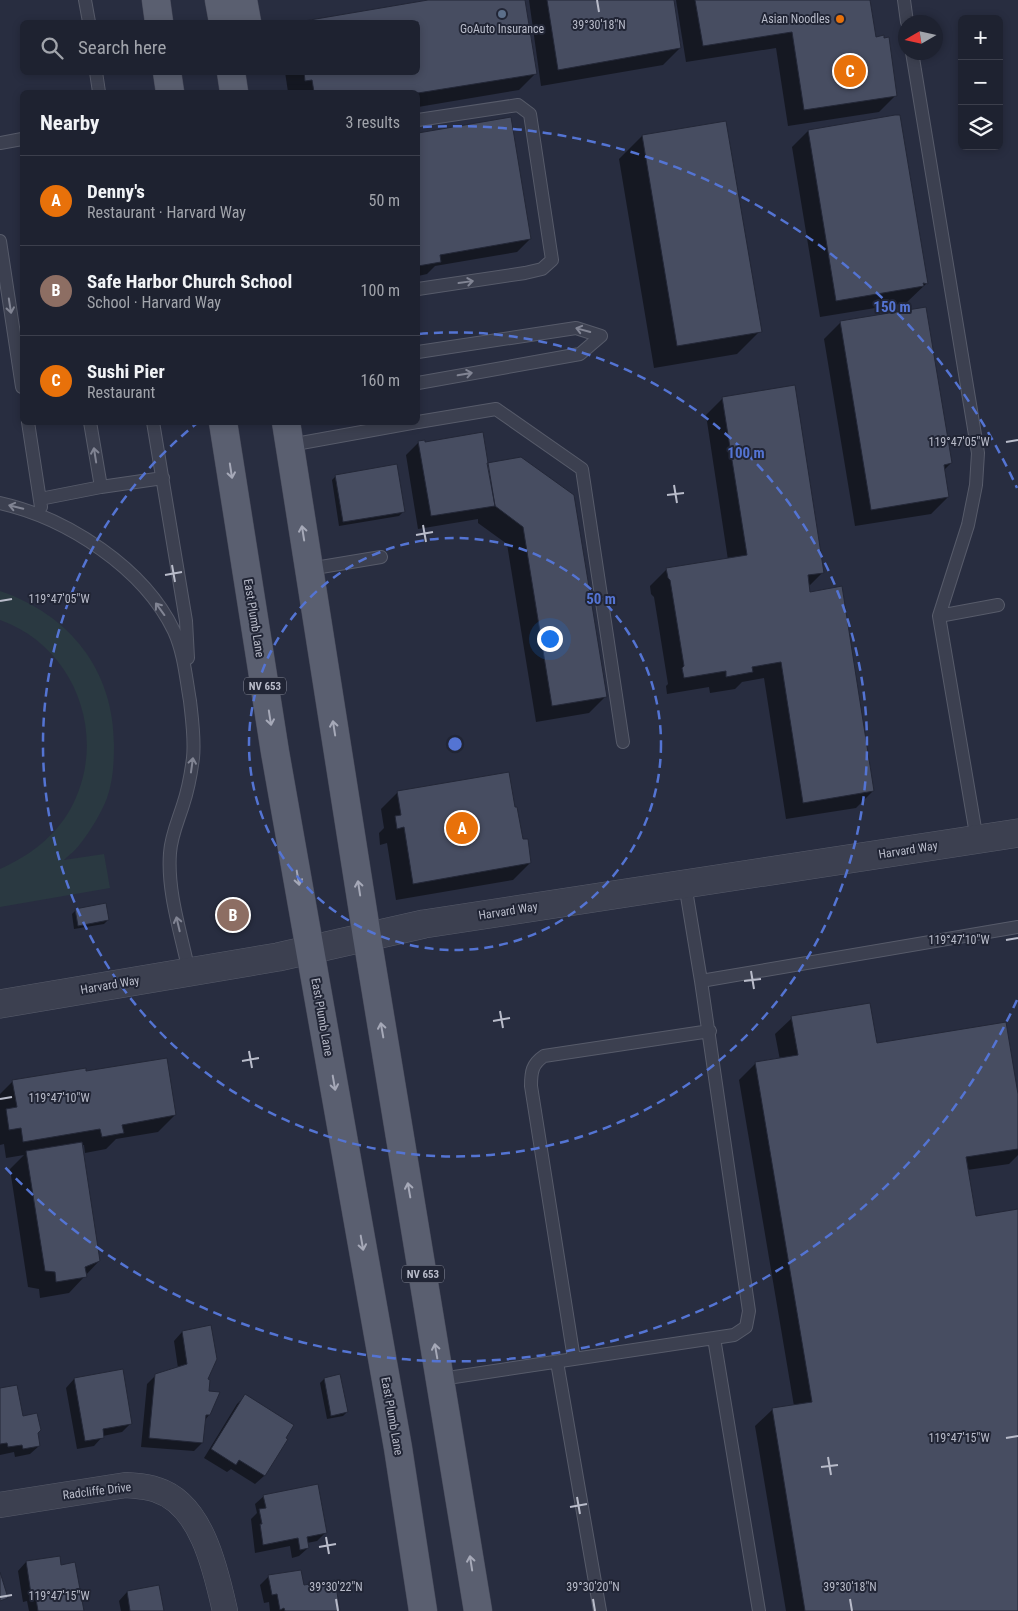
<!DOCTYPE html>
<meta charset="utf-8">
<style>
:root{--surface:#1e2230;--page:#2b2f3c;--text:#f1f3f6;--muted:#a1a4ab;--line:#3c3f4c;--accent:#0b8043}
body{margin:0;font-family:"Roboto Condensed",sans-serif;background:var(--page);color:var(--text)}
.controls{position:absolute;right:15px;top:15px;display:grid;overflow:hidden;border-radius:8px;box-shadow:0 2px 8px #0003}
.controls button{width:45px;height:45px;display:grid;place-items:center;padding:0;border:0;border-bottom:1px solid var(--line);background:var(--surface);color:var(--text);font:25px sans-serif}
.compass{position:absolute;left:898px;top:15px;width:45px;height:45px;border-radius:50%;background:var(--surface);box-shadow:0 2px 8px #0003;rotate:261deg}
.you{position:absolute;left:549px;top:638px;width:18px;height:18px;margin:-12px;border:4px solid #fff;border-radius:50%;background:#1a73e8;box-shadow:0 0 0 8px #1a73e833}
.badge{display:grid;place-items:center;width:32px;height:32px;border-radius:50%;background:var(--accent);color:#fff;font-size:16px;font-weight:700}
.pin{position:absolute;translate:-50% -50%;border:2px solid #fff;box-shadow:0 1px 5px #0006}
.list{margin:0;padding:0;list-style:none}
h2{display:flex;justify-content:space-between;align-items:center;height:65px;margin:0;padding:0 20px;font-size:21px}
h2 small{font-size:16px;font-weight:400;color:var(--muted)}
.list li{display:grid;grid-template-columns:32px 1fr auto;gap:15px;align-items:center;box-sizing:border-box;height:90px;padding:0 20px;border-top:1px solid var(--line)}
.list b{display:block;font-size:19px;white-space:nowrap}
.list p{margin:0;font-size:16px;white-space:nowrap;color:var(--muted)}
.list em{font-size:16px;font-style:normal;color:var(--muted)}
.icon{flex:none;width:28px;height:28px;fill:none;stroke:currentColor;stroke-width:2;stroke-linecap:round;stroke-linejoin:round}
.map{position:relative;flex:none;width:1018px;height:1611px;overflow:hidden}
.search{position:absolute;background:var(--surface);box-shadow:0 2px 8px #0003;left:20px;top:20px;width:400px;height:55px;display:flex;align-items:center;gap:12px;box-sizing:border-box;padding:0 18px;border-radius:8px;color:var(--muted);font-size:19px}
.panel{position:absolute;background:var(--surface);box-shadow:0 2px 8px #0003;left:20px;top:90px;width:400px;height:335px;border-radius:8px}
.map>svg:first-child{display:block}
</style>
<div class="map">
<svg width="1018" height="1611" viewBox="0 0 1018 1611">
<rect width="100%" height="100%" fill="#282d40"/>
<path fill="#2a3941" d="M0,591c70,24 114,79 114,154 0,18 -1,36 -7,53 -5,14 -18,35 -27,46 -4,6 -11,11 -16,16l40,-6 6,34 -110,19v-38c29,-13 55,-32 71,-61 38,-71 5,-161 -71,-188z"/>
<path fill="#0007" d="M437,0h86l13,73 -17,17 -101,17v-15h-130l-3,-20h133v-50h-114z
M529,0h144l7,48 -17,17 -122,21z
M676,0h193l6,38 21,57 -17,17 -91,14 -12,-78 -90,14z
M510,118l20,121 -13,13 -82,14 -8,8 -9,2v-142z
M808,131l119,152 -21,20 -86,14 -28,-170z
M642,136l118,195 -23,23 -83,14 -35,-209z
M840,323l111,140 -7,7 4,27 -17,17 -76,12 -31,-187z
M723,398l100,174 -15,15 65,204 -17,17 -70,11 -22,-141 -22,4 -7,7 -25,4 -1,-6 -42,7 -1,-8 2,-2 -14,-87 -3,-3 -1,-8 17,-17 61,-9 -22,-145z
M419,442l68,22 34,-5 85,237 -17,17 -53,9 -29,-178 -29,-21v-4l-60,10 -12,-74z
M336,476l67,36 -4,4 -60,10 -7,-46z
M398,792l124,49 8,22 -17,17 -117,20 -9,-57 -7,2 -1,-12 5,-5 -3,-19z
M76,910l32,10 -4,4 -30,5 -2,-15z
M792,1018l84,26 142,58v53l-9,9 -42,6 8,48 43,-7v400h-232l-31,-185 17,-16 22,-4 -55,-326 17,-17 24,-3 -5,-26z
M85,1072l90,43 -17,17 -42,7 -10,10 -21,4 -1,-8h-3l18,116 -30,32 -29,5 -1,-9 -11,-2 -18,-118 14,-14 -18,3 -2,-14 -4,1v-51l13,-13z
M182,1332l24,47 3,36 -4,5 -3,23 -8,8 -53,-4 6,-63 9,-9 22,-7 -4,-27z
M122,1371l9,52 -9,9 -19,4 -9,10 -17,3 -11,-61 8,-9z
M339,1376l8,36 -4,4 -16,3 -7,-36 4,-4z
M0,1389l22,29 14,15 3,13 -9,8 -15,3 -1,-5 -14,3z
M246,1395l40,45 -22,36 -9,8 -24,-15 -4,3 -23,-14 33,-54z
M264,1496l62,36 -9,9 -10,2 1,5 -9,8 -7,2 -2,-12 -35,7 -4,-34 6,-6 -2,-9z
M26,1562l34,4 22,45h-53l-2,-10 -4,1 -5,-31z
M269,1576l34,10 35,25h-68l-1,-9 -5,1 -4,-18z
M127,1592l35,19h-41l-2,-10z"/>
<path fill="#474d61" stroke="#232737" d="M428,0h97l12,74 -119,19 -104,-1 -2,-12 -7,1 -1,-9h114v-50h-114v-1z
M547,0h127l7,48 -123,22z
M695,0h175l6,37 8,-2v3l5,-1 8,59 -93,14 -12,-78 -89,14z
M895,115h5l28,169 -5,-1 1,3 -88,15 -28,-171z
M511,117l20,122 -91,16 1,7 -23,4v-133z
M726,121l36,211 -85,14 -35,-211z
M926,307l26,156 -8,2 5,32 -78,13 -31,-189z
M795,385l29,188 -16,2 2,17 32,-6 32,205 -71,12 -22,-141 -29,5 1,5 -27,5v-6l-42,7 -2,-10 2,-2 -14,-86 -2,-2 -2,-10 81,-13 -25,-158z
M483,432l12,74 -64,10 -13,-75 7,-1v2z
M521,457l53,38 33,202 -55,9 -29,-179 -28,-21 -8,-43z
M397,464l8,48 -62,10 -8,-47z
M509,772l6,35h2l6,32h5l3,24 -118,21 -9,-57 -7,2 -2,-13 6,-1 -4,-24z
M106,903l3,17 -31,6 -3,-17z
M870,1003l7,40 129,-21 12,72v55l-52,8 10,59 42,-7v402h-213l-33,-203 40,-6 -57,-340 43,-7 -7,-39z
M167,1058l9,57 -54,10 2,8 -22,4 -2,-8 -77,13 -2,-14 -12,2 -3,-21 11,-2 -5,-27 74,-12v3z
M82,1142l18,119 -15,6 2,10 -31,5 -1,-10 -10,-1 -19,-120z
M211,1325l6,34 -9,20 2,1 -1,11 11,1 -10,23h-4l-3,28 -54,-5 6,-64 32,-10 -5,-33z
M123,1369l9,55 -29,5 1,9 -19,3 -11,-63z
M340,1374l8,38 -17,4 -7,-38z
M17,1385l6,31 14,-3 4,17 -3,3 2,13 -17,3 -1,-4 -14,2 -1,-4 -7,1v-56z
M245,1394l49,31 -8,13 2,1 -23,37 -26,-16 -3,5 -25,-16z
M318,1484l9,49 -20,4 2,11 -9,2 -2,-12 -35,7 -3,-21h2l-3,-15 7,-1 -3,-13z
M60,1556l1,9 14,-3 9,49h-46l-3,-18 -4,1 -5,-33z
M301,1570l3,15 31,-5 5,31h-55l-1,-3 -4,2 -3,-16 -5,1 -4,-20z
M0,1572l8,26 -8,3z
M159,1585l5,26h-34l-3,-20z"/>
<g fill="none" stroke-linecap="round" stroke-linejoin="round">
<g stroke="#575b6a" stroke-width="14">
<path id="service" d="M85,0l4,22
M904,0l3,22
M912,52l66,401 -2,32 -8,40 -29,91 38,224
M96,72l3,20
M418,120l100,-15 12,9 22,146 -10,9 -17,4 -107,16
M0,143l22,-4
M0,241l22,146
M418,352l158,-24 25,8 -21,18 -162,29
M28,422l13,85
M90,422l11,65
M153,422l33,199 2,37
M418,422l78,-13 86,60 41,273
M290,445l127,-23
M40,499l61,-12 62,-9
M0,503c67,15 144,65 174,128 10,22 12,47 16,70 2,18 5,38 3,57 -2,16 -5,32 -10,47 -5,16 -12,31 -13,48 -3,39 11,80 19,119
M309,569l72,-12
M939,616l59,-11
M685,884l16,97
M714,1338l45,273
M574,1359l-43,-273c0,-14 1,-22 13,-30l166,-25
M557,1362l43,249
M441,1379l293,-44 12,-8 3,-16 -48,-330 317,-54"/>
</g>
<g stroke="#575b6a" stroke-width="26">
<path id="minor" d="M0,1505l126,-20c11,1 21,1 31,5 45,14 59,81 68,121"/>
</g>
<g stroke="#575b6a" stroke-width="29">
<path id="tertiary" d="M0,1004l278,-47 146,-33 594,-91"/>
</g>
<g stroke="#464959" stroke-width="29">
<path id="primary" d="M156,0l3,22
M219,0l4,22
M243,0l4,22
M167,72l3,20
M231,72l3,20
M223,422l52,330 123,696 25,163
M286,422l81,515 111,674"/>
</g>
<use href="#service" stroke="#3c4050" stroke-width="12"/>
<use href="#minor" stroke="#3c4050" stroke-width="25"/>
<use href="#tertiary" stroke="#3c4050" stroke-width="28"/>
<use href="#primary" stroke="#5a5f70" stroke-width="28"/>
</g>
<defs><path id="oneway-shaft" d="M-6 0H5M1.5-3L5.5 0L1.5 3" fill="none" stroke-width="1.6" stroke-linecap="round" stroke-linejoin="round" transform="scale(1.25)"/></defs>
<g stroke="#818493">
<use href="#oneway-shaft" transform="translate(466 282) rotate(-8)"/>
<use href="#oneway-shaft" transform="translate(10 306) rotate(81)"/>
<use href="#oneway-shaft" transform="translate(583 330) rotate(-165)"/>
<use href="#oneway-shaft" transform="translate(465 374) rotate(-10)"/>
<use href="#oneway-shaft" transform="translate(95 455) rotate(-99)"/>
<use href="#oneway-shaft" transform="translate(16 507) rotate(-166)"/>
<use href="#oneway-shaft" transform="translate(160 609) rotate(-126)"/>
<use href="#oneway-shaft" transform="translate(192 765) rotate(-82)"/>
<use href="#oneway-shaft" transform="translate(178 924) rotate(-103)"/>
</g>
<g stroke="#a6a9b8">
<use href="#oneway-shaft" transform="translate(231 471) rotate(81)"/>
<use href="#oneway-shaft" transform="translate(303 533) rotate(-99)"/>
<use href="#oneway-shaft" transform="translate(270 718) rotate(81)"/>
<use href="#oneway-shaft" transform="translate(334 728) rotate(-99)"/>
<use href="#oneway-shaft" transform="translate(298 878) rotate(80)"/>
<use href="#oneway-shaft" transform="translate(359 888) rotate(-99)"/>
<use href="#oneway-shaft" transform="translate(382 1030) rotate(-100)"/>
<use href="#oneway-shaft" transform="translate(334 1083) rotate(80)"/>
<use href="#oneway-shaft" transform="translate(409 1190) rotate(-100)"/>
<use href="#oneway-shaft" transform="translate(362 1243) rotate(80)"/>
<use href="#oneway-shaft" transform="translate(436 1351) rotate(-100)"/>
<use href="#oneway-shaft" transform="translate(471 1563) rotate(-99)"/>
</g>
<path fill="none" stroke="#b9bcca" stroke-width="2" d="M597,0l2,12M1006,442l12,-2M674,485l3,18M667,495l17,-2M423,525l3,17M416,535l17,-3M172,565l3,17M165,575l17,-3M0,601l12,-2M1006,940l12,-2M751,971l3,18M744,981l17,-2M500,1011l3,17M493,1021l17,-3M249,1051l3,17M242,1061l17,-3M0,1099l12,-2M1006,1438l12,-2M828,1457l3,18M821,1467l17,-2M577,1497l3,17M570,1507l17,-3M326,1537l3,17M319,1547l17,-3M0,1597l12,-2M336,1599l2,12M593,1599l2,12M850,1599l2,12"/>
<g fill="none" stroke="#5474d3" stroke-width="2.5" stroke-dasharray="9 6">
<circle cx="455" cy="744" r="206"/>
<path d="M419 334A412 412 0 1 1 196 424"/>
<path d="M1017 1000A618 618 0 0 1 3 1165M423 127A618 618 0 0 1 1017 488"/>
</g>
<circle fill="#5c6f8a" stroke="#212535" stroke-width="2" cx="502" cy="14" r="5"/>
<circle fill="#e8710a" stroke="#212535" stroke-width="2" cx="840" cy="19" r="5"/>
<g text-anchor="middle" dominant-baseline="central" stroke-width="4" stroke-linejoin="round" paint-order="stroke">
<g fill="#212535" stroke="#8b8f9d" stroke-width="1">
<rect x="244" y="677.5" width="42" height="17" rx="4"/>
<rect x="402" y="1265.5" width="42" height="17" rx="4"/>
</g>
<g font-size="11" font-weight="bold" fill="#b9bcca">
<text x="265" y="686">NV 653</text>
<text x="423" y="1274">NV 653</text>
</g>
<g font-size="12" fill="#b9bcca" stroke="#212535" text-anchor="end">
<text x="830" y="19">Asian Noodles</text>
<text x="502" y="29" text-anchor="middle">GoAuto Insurance</text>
</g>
<g font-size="12" fill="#b9bcca" stroke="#212535">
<text transform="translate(254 618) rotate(81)">East Plumb Lane</text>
<text transform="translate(908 850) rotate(-9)">Harvard Way</text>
<text transform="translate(508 911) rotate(-9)">Harvard Way</text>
<text transform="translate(110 985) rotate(-10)">Harvard Way</text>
<text transform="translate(322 1017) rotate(80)">East Plumb Lane</text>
<text transform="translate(392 1416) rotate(80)">East Plumb Lane</text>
<text transform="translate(97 1491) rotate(-7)">Radcliffe Drive</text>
</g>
</g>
<g font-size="12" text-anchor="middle" fill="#b9bcca" stroke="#212535" stroke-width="4" stroke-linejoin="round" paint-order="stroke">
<text x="599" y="29">39°30'18"N</text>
<text x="959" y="446">119°47'05"W</text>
<text x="59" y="603">119°47'05"W</text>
<text x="959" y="944">119°47'10"W</text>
<text x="59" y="1102">119°47'10"W</text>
<text x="959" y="1442">119°47'15"W</text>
<text x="336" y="1591">39°30'22"N</text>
<text x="593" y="1591">39°30'20"N</text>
<text x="850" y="1591">39°30'18"N</text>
<text x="59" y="1600">119°47'15"W</text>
</g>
<circle cx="455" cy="744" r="8" fill="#5474d3" stroke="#212535" stroke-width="2.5"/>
<g font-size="15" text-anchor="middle" font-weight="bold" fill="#5474d3" stroke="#212535" stroke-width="4" stroke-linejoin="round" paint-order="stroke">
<text x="892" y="312">150 m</text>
<text x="746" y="458">100 m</text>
<text x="601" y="604">50 m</text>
</g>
</svg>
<div class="controls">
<button>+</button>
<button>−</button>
<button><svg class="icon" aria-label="layers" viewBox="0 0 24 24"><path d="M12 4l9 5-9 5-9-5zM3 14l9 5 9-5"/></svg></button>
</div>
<svg class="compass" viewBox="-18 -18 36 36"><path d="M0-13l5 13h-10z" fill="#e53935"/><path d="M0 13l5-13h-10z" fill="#a1a4ab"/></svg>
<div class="you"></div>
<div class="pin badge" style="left:462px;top:828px;background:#e8710a">A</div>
<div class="pin badge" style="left:233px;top:915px;background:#8d6e63">B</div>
<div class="pin badge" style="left:850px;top:71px;background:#e8710a">C</div>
<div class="search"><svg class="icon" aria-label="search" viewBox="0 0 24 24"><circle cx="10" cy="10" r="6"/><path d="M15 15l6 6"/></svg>Search here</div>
<section class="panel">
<h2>Nearby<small>3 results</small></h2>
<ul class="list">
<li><span class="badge" style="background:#e8710a">A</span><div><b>Denny's</b><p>Restaurant · Harvard Way</p></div><em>50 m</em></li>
<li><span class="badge" style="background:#8d6e63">B</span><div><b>Safe Harbor Church School</b><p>School · Harvard Way</p></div><em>100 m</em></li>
<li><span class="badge" style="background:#e8710a">C</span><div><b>Sushi Pier</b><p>Restaurant</p></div><em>160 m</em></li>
</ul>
</section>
</div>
